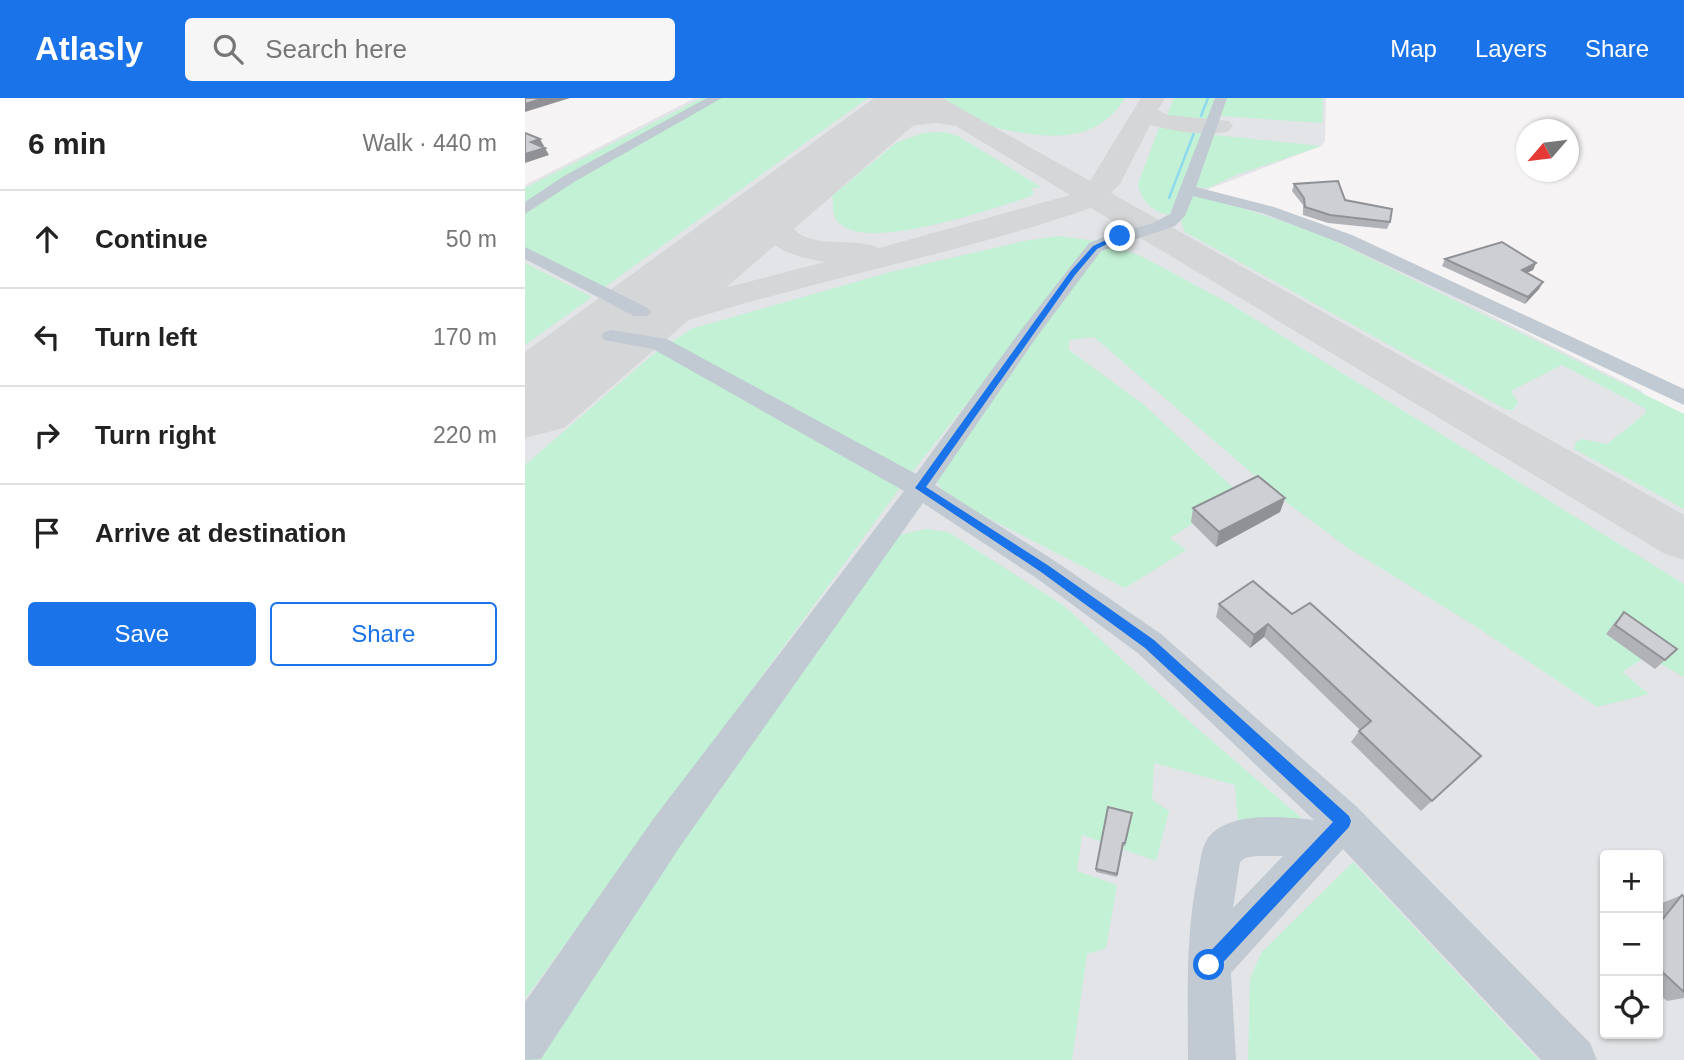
<!DOCTYPE html>
<meta charset="utf-8">
<style>
:root{--surface:#fff;--page:#f6f6f6;--text:#222;--muted:#767676;--line:#e0e0e0;--accent:#1a73e8}
body{margin:0;font-family:Arial,sans-serif;background:var(--page);color:var(--text)}
.controls{position:absolute;right:21px;bottom:21px;display:grid;overflow:hidden;border-radius:7px;box-shadow:0 2px 5px #0004}
.controls button{width:63px;height:63px;display:grid;place-items:center;padding:0;border:0;border-bottom:2px solid var(--line);background:var(--surface);color:var(--text);font:35px sans-serif}
.compass{position:absolute;left:991px;top:21px;width:63px;height:63px;border-radius:50%;background:var(--surface);box-shadow:0 2px 5px #0004;rotate:242deg}
.stop{position:absolute;width:21px;height:21px;margin:-16px;border:5px solid #1a73e8;border-radius:50%;background:#fff}
.stop.end{background:#1a73e8;border-color:#fff;box-shadow:0 2px 7px #0008}
.list{margin:0;padding:0;list-style:none}
h2{display:flex;justify-content:space-between;align-items:center;height:91px;margin:0;padding:0 28px;font-size:30px}
h2 small{font-size:23px;font-weight:400;color:var(--muted)}
.list li{display:grid;grid-template-columns:46px 1fr auto;gap:21px;align-items:center;box-sizing:border-box;height:98px;padding:0 28px;border-top:2px solid var(--line)}
.list b{display:block;font-size:26px;white-space:nowrap}
.list em{font-size:23px;font-style:normal;color:var(--muted)}
.actions{display:flex;gap:14px;padding:21px 28px}
.actions a{flex:1;padding:16px 0;border:2px solid var(--accent);border-radius:7px;text-align:center;font-size:24px;color:var(--accent)}
.actions .main{background:var(--accent);color:#fff}
.icon{flex:none;width:38px;height:38px;fill:none;stroke:currentColor;stroke-width:2;stroke-linecap:round;stroke-linejoin:round}
.map{position:relative;flex:none;width:1159px;height:962px;overflow:hidden}
header{display:flex;align-items:center;gap:42px;box-sizing:border-box;height:98px;padding:0 35px;background:var(--accent);color:#fff}
header strong{font-size:33px}
nav{display:flex;gap:38px;margin-inline-start:auto;font-size:24px}
.search{width:490px;height:63px;background:var(--page);display:flex;align-items:center;gap:18px;box-sizing:border-box;padding:0 24px;border-radius:7px;color:var(--muted);font-size:26px}
main{display:flex}
aside{flex:1;background:var(--surface)}
.map>svg:first-child{display:block}
</style>
<header>
<strong>Atlasly</strong>
<div class="search"><svg class="icon" aria-label="search" viewBox="0 0 24 24"><circle cx="10" cy="10" r="6"/><path d="M15 15l6 6"/></svg>Search here</div>
<nav><a>Map</a><a>Layers</a><a>Share</a></nav>
</header>
<main>
<aside>
<h2>6 min<small>Walk · 440 m</small></h2>
<ul class="list">
<li><svg class="icon" aria-label="ahead" viewBox="0 0 24 24"><path d="M12 20V5M6 11l6-6 6 6"/></svg><div><b>Continue</b></div><em>50 m</em></li>
<li><svg class="icon" aria-label="left" viewBox="0 0 24 24"><path d="M17 20v-9H6M10 6l-5 5 5 5"/></svg><div><b>Turn left</b></div><em>170 m</em></li>
<li><svg class="icon" aria-label="right" viewBox="0 0 24 24"><path d="M7 20v-9h11M14 6l5 5-5 5"/></svg><div><b>Turn right</b></div><em>220 m</em></li>
<li><svg class="icon" aria-label="arrive" viewBox="0 0 24 24"><path d="M6 21V4h12l-3 4 3 4H6"/></svg><div><b>Arrive at destination</b></div></li>
</ul>
<div class="actions"><a class="main">Save</a><a>Share</a></div>
</aside>
<div class="map">
<svg width="1159" height="962" viewBox="0 0 1159 962">
<rect width="100%" height="100%" fill="#f5f3f3"/>
<path fill="#e2e4e7" fill-rule="evenodd" d="M170,0h631l-1,43 -4,5 -120,46 126,41 315,158 20,38 22,11v620h-1159v-875zM1080,757h53v179h-53z"/>
<path fill="#c3f1d5" d="M177,0h166l-273,196 -70,-37v-69z
M421,0h179c-30,49 -84,40 -132,29 -16,-3 -34,-18 -48,-26z
M649,0h42l-7,23 -43,-3z
M700,0h98l-1,25 -101,-7z
M634,30l44,2 -31,84c-18,1 -31,-13 -34,-30z
M419,34l14,4 83,51 -9,1 1,7 -10,4c-36,11 -157,54 -185,23 -7,-8 -4,-17 -6,-26l64,-53 27,-10z
M689,37l107,11 -85,29 -28,13 -14,-1z
M668,94l128,42 363,180v95l-110,-60 2,-7 6,-3 25,5 38,-30 1,-5 -84,-44 -51,26 7,11 -5,8 -8,-1 -320,-177 -4,-10z
M533,138l38,5 -191,240 -380,518v-534l126,-109 40,-27 200,-57 133,-31z
M587,147l31,12 89,48 452,279v93l-37,-21 -25,16 27,22 -52,13 -125,-83 -124,-76 -66,-49 -188,-162 -25,3v10l75,55 96,89 -70,44 16,12 -61,38 -178,-91 -10,-15v-16l161,-214z
M0,165l67,34 -67,48z
M400,431l23,3 115,73 128,118 122,105 -74,5 -4,-48 -81,-22 -2,37 17,11 -13,50 -74,-26 -5,36 40,14 -11,63 -19,6 -15,106h-547v-16l362,-506z
M828,764l177,189 9,9h-291l2,-81 11,-26z"/>
<g fill="none" stroke-linecap="round" stroke-linejoin="round">
<path stroke="#90daee" stroke-width="2.5" d="M676,18l7,-18
M644,100l25,-65"/>
<path fill="#d5d6d8" fill-rule="evenodd" d="M388,0h29l148,83 51,-83h24l-7,12 9,5 62,6 4,5 -4,5c-24,6 -55,0 -79,-6l-30,59 -9,9 573,322v45l-19,-6 -574,-346c-130,45 -267,70 -399,111 -30,9 -63,33 -95,25l-6,-8 6,-8 68,-25 160,-41c-32,-6 -59,-12 -71,-45l14,-20 11,-3 11,3 4,6 -8,14c16,38 64,17 93,31l191,-53 -114,-69 -20,-3 -55,6 -9,-2 -3,-5 3,-5 56,-7z"/>
<path fill="#d5d6d8" fill-rule="evenodd" d="M349,0h66l-9,12 -367,318 -39,10v-86z"/>
<path fill="#c1cad2" fill-rule="evenodd" d="M182,0h15l-148,84 -49,32v-12l39,-26z
M690,0h12l-31,89 78,20 78,28 332,154v16l-344,-162 -78,-30 -69,-17 -8,20 -10,10 -74,25 -65,87 -101,147 120,76 106,73 196,173 233,236 7,17h-56l-198,-211 -112,124 5,87h-48c0,-63 -3,-124 10,-186 2,-11 3,-26 10,-36 21,-28 77,-21 106,-18l-175,-166 -104,-77 -112,-74 -242,342 -140,214 -16,1v-58l129,-184 250,-327 -251,-142 -49,-9 -3,-4 3,-4 7,-2 56,9 249,135 105,-144 68,-87 20,-8 44,-12 17,-9zM731,758h27l-50,52 7,-46 5,-4z
M0,149l123,61 3,4 -3,4h-14l-109,-57z"/>
</g>
<path fill="#b0b2b7" d="M769,86l51,16 45,22 -3,7 -59,-6 -25,-8v-10l-11,-14z
M920,161l91,4 -3,7 -6,3 16,9 -4,7 -14,15 -83,-38z
M760,400l-5,14 -64,35 -25,-25 2,-14z
M694,506l73,10 189,142 -60,55 -70,-69 9,-12 -96,-93 -14,11 -34,-31z
M1099,514l41,48 -10,9 -49,-35 9,-12z
M606,718l-6,30h-2l-6,31 -21,-5v-3z
M1157,797l2,2v101l-17,3 -9,-8v-85l4,-5z"/>
<path fill="#909195" d="M19,0h26l-45,14v-8z
M15,41l4,7 -9,3 -4,-7z
M20,50l4,7 -24,8v-9z
M1011,165l-3,7 -15,7 4,-7z
M1018,184l-4,7 -14,15 3,-7z
M760,400l-5,14 -64,35 3,-15z
M743,526l-4,13 -14,11 4,-13z"/>
<path fill="#cdcfd5" stroke="#909195" stroke-width="2" d="M0,0h19l-19,6z
M0,35l15,6 -9,3 14,6 -20,6z
M813,83l7,19 47,9 -2,13 -60,-7 -25,-8 -1,-9 -10,-14z
M977,144l34,21 -14,7 21,12 -15,15 -83,-38z
M733,378l27,22 -66,34 -26,-24z
M728,483l39,33 18,-11 171,153 -49,45 -73,-70 12,-10 -103,-97 -14,11 -35,-31z
M1099,514l53,37 -12,11 -50,-35z
M583,709l24,6 -7,30h-2l-6,31 -21,-5z
M1157,797l2,2v95l-26,-24v-43z"/>
<path fill="#1a73e8" d="M592,137l6,1 -26,13 -22,26 -149,212 123,79 105,74 195,176 2,5 -2,6 -134,144 -6,3 -6,-3 -2,-6 2,-6 130,-137 -188,-174 -104,-76 -126,-84 155,-216 23,-26z"/>
</svg>
<div class="controls">
<button>+</button>
<button>−</button>
<button><svg class="icon" aria-label="locate" viewBox="0 0 24 24"><circle cx="12" cy="12" r="6"/><path d="M12 2v4M12 18v4M2 12h4M18 12h4"/></svg></button>
</div>
<svg class="compass" viewBox="-18 -18 36 36"><path d="M0-13l5 13h-10z" fill="#e53935"/><path d="M0 13l5-13h-10z" fill="#767676"/></svg>
<div class="stop" style="left:684px;top:867px"></div>
<div class="stop end" style="left:595px;top:138px"></div>
</div>
</main>
